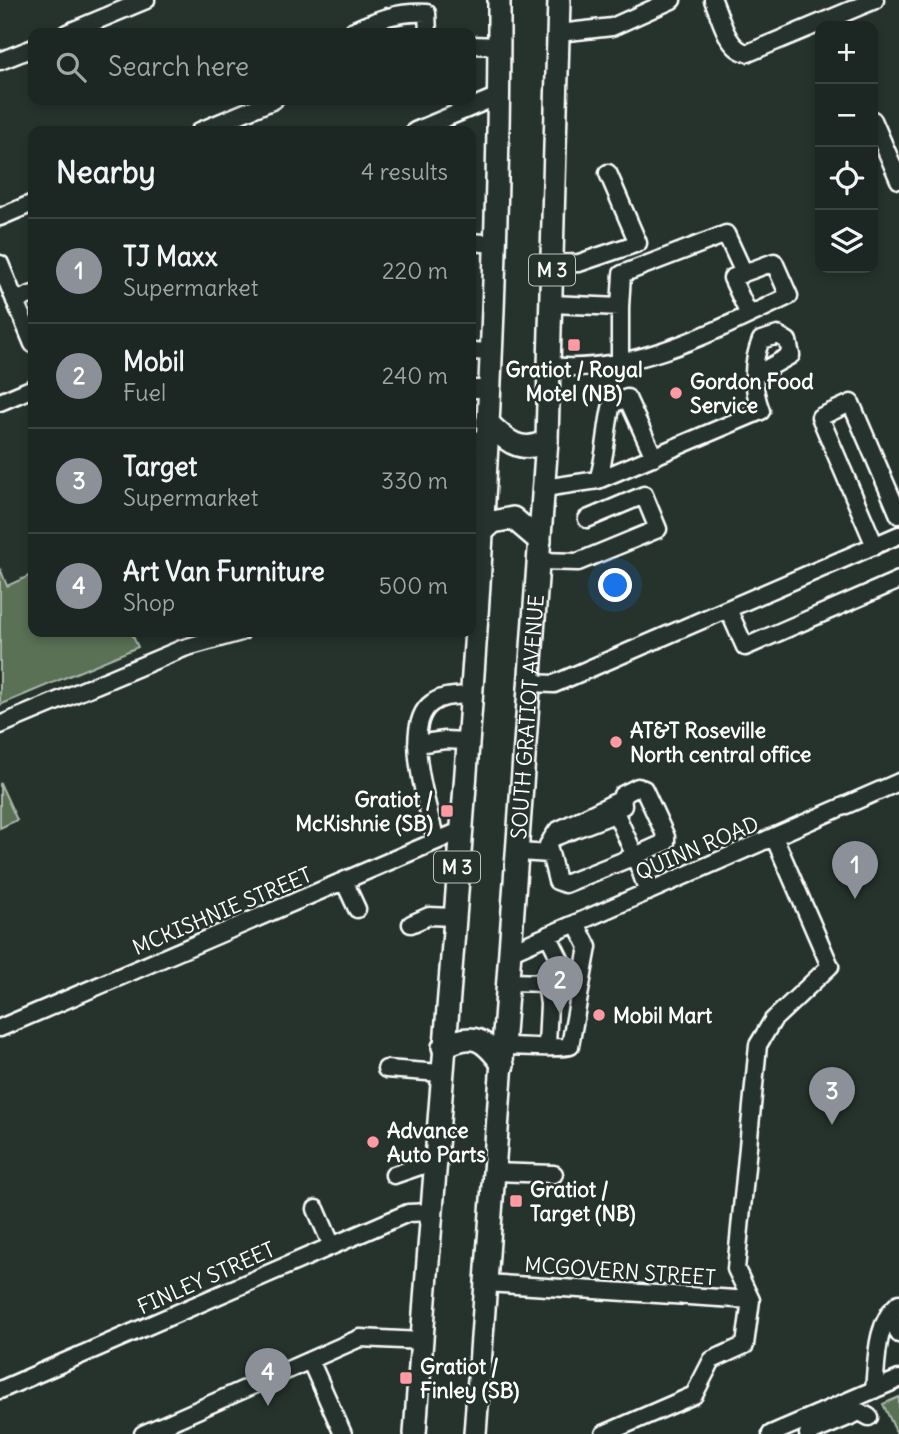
<!DOCTYPE html>
<meta charset="utf-8">
<style>
:root{--surface:#1c2622;--page:#29322f;--text:#f1f3f6;--muted:#a0a5a5;--line:#3a4340;--accent:#8c9099}
body{margin:0;font-family:Delius,sans-serif;background:var(--page);color:var(--text)}
.controls{position:absolute;right:21px;top:21px;display:grid;overflow:hidden;border-radius:14px;box-shadow:0 4px 10px #0003}
.controls button{width:63px;height:63px;display:grid;place-items:center;padding:0;border:0;border-bottom:2px solid var(--line);background:var(--surface);color:var(--text);font:35px sans-serif}
.you{position:absolute;left:616px;top:586px;width:24px;height:24px;margin:-18px;border:5px solid #fff;border-radius:50%;background:#1a73e8;box-shadow:0 0 0 10px #1a73e833}
.badge{display:grid;place-items:center;width:46px;height:46px;border-radius:50%;background:var(--accent);color:#fff;font-size:23px;font-weight:700}
.pin{position:absolute;translate:-50% -58px;filter:drop-shadow(0 2px 4px #0008)}
.pin::after{content:'';position:absolute;top:37px;width:24px;height:21px;background:inherit;clip-path:polygon(0 0,100% 0,50% 100%)}
.list{margin:0;padding:0;list-style:none}
h2{display:flex;justify-content:space-between;align-items:center;height:91px;margin:0;padding:0 28px;font-size:30px}
h2 small{font-size:23px;font-weight:400;color:var(--muted)}
.list li{display:grid;grid-template-columns:46px 1fr auto;gap:21px;align-items:center;box-sizing:border-box;height:105px;padding:0 28px;border-top:2px solid var(--line)}
.list b{display:block;font-size:26px;white-space:nowrap}
.list p{margin:0;font-size:23px;white-space:nowrap;color:var(--muted)}
.list em{font-size:23px;font-style:normal;color:var(--muted)}
.icon{flex:none;width:38px;height:38px;fill:none;stroke:currentColor;stroke-width:2;stroke-linecap:round;stroke-linejoin:round}
.map{position:relative;flex:none;width:899px;height:1434px;overflow:hidden}
.search{position:absolute;background:var(--surface);box-shadow:0 4px 10px #0003;left:28px;top:28px;width:448px;height:77px;display:flex;align-items:center;gap:18px;box-sizing:border-box;padding:0 24px;border-radius:14px;color:var(--muted);font-size:26px}
.panel{position:absolute;background:var(--surface);box-shadow:0 4px 10px #0003;left:28px;top:126px;width:448px;height:511px;border-radius:14px}
.map>svg:first-child{display:block}
</style>
<div class="map">
<svg width="899" height="1434" viewBox="0 0 899 1434">
<rect width="100%" height="100%" fill="#26332d"/>
<filter id="ink" filterUnits="userSpaceOnUse"><feTurbulence type="fractalNoise" baseFrequency=".0143" numOctaves="2"/><feDisplacementMap in="SourceGraphic" scale="14" xChannelSelector="R" yChannelSelector="G"/><feConvolveMatrix kernelMatrix="1 2 1 2 8 2 1 2 1" color-interpolation-filters="sRGB"/></filter>
<g filter="url(#ink)">
<path fill="#5a7156" stroke="#acb8aa" stroke-width="2" d="M0,568l7,18 26,-12v58h98l7,15 -138,58z
M0,783l17,37 -17,8z
M899,1397v37h-2l-14,-30z"/>
<g fill="none" stroke-linecap="round" stroke-linejoin="round">
<g stroke="#fff" stroke-width="21">
<path id="minor" d="M713,0c8,18 14,50 35,53l127,-53
M67,33l79,-33
M356,33l-2,-3c25,-11 45,-19 73,-17l1,20
M559,33l53,-6 60,-27
M471,45l28,1
M0,61l33,-13
M873,120l26,60
M200,131l74,-31
M415,131l83,-35
M0,217l33,-14
M471,242l25,2
M0,264l33,80
M552,264l27,-1 59,-20 -30,-70
M744,273l-12,5 17,37
M15,301l18,-7
M471,351l20,1
M620,361v-54
M549,366c84,9 166,-35 240,-70l-15,-34 -30,11 -18,-39 -104,40 -2,33 -69,-3
M471,389h18
M0,402l33,-14
M471,439l15,2
M598,480c9,-28 7,-48 14,-76l15,-6 27,59
M544,488l54,-8 163,-69c-9,-24 -10,-47 0,-71l17,-5 10,6 3,14 -37,21
M875,546l-55,-129 31,-14 48,112
M539,561l39,1 80,-33 -14,-34 -57,24
M728,609l17,38 154,-67
M530,683l24,1 345,-149
M0,725l184,-77 57,-16
M417,744l28,-4 21,1
M623,806l-1,-11 16,-8 6,2 22,48v5l-31,14 13,36
M552,838l60,-23 5,1 18,40 -70,28 -8,-3 -9,-36 9,-14 63,-31
M436,841c-7,-31 -36,-116 -4,-138 11,-8 24,-7 37,-8
M519,852l31,2
M344,881l13,28
M411,924l18,-8 24,1
M512,951l387,-169
M509,982l37,1 3,21 -2,41
M546,983l16,-20 -14,-28
M0,1028l460,-197
M505,1046c12,0 58,3 65,0l18,-99 -12,-24
M386,1069l55,4
M495,1172l59,2
M394,1175l41,-14
M316,1209l16,37
M486,1283l265,17
M751,1300l-15,-31 22,-224 15,-25 57,-54 -56,-129
M890,1312l9,22
M310,1360l33,74
M0,1390l408,-177 23,-1
M874,1390c3,-29 1,-67 25,-87
M143,1434l217,-96 62,3
M604,1434l90,-39 18,-35 33,-15 6,-45
M771,1434l128,-55
M808,1434l52,-22 9,5"/>
</g>
<g stroke="#fff" stroke-width="26">
<g id="major">
<path d="M487,422c18,18 35,34 60,18"/>
<path d="M481,533l12,-11 20,-4 27,23"/>
<path d="M443,1047c31,-16 41,-8 60,18"/>
<path d="M415,1434c34,-476 85,-957 84,-1434"/>
<path id="s1" d="M475,1434l72,-994 12,-440"/>
</g>
</g>
<use href="#minor" stroke="#26332d" stroke-width="16"/>
<use href="#major" stroke="#26332d" stroke-width="21"/>
</g>
</g>
<g fill="#ff9aa2" stroke="#26332d" stroke-width="2.5">
<rect x="567" y="338" width="14" height="14" rx="3.5"/>
<circle cx="676" cy="393" r="7"/>
<circle cx="616" cy="742" r="7"/>
<rect x="440" y="804" width="14" height="14" rx="3.5"/>
<circle cx="599" cy="1015" r="7"/>
<circle cx="373" cy="1142" r="7"/>
<rect x="509" y="1194" width="14" height="14" rx="3.5"/>
<rect x="399" y="1371" width="14" height="14" rx="3.5"/>
</g>
<g text-anchor="middle" dominant-baseline="central" stroke-width="5" stroke-linejoin="round" paint-order="stroke">
<g fill="#26332d" stroke="#bec2c0" stroke-width="2">
<rect x="529" y="254.5" width="46" height="31" rx="5"/>
<rect x="434" y="851.5" width="46" height="31" rx="5"/>
</g>
<g font-size="19" font-weight="bold" fill="#fff">
<text x="552" y="270">M 3</text>
<text x="457" y="867">M 3</text>
</g>
<g font-size="21" font-weight="bold" fill="#fff" stroke="#26332d" text-anchor="start">
<text x="574" y="369" text-anchor="middle">Gratiot / Royal<tspan x="574" dy="24">Motel (NB)</tspan></text>
<text x="690" y="381">Gordon Food<tspan x="690" dy="24">Service</tspan></text>
<text x="630" y="730">AT&amp;T Roseville<tspan x="630" dy="24">North central office</tspan></text>
<text x="433" y="799" text-anchor="end">Gratiot /<tspan x="433" dy="24">McKishnie (SB)</tspan></text>
<text x="613" y="1015">Mobil Mart</text>
<text x="387" y="1130">Advance<tspan x="387" dy="24">Auto Parts</tspan></text>
<text x="530" y="1189">Gratiot /<tspan x="530" dy="24">Target (NB)</tspan></text>
<text x="420" y="1366">Gratiot /<tspan x="420" dy="24">Finley (SB)</tspan></text>
</g>
<g font-size="21" fill="#fff" stroke="#26332d">
<text stroke="none"><textPath href="#s1" startOffset="719">SOUTH GRATIOT AVENUE</textPath></text>
<text transform="translate(697 848) rotate(-23)">QUINN ROAD</text>
<text transform="translate(222 911) rotate(-23)">MCKISHNIE STREET</text>
<text transform="translate(620 1271) rotate(4)">MCGOVERN STREET</text>
<text transform="translate(206 1278) rotate(-24)">FINLEY STREET</text>
</g>
</g>
</svg>
<div class="controls">
<button>+</button>
<button>−</button>
<button><svg class="icon" aria-label="locate" viewBox="0 0 24 24"><circle cx="12" cy="12" r="6"/><path d="M12 2v4M12 18v4M2 12h4M18 12h4"/></svg></button>
<button><svg class="icon" aria-label="layers" viewBox="0 0 24 24"><path d="M12 4l9 5-9 5-9-5zM3 14l9 5 9-5"/></svg></button>
</div>
<div class="you"></div>
<div class="pin badge" style="left:855px;top:899px">1</div>
<div class="pin badge" style="left:560px;top:1014px">2</div>
<div class="pin badge" style="left:832px;top:1125px">3</div>
<div class="pin badge" style="left:268px;top:1406px">4</div>
<div class="search"><svg class="icon" aria-label="search" viewBox="0 0 24 24"><circle cx="10" cy="10" r="6"/><path d="M15 15l6 6"/></svg>Search here</div>
<section class="panel">
<h2>Nearby<small>4 results</small></h2>
<ul class="list">
<li><span class="badge">1</span><div><b>TJ Maxx</b><p>Supermarket</p></div><em>220 m</em></li>
<li><span class="badge">2</span><div><b>Mobil</b><p>Fuel</p></div><em>240 m</em></li>
<li><span class="badge">3</span><div><b>Target</b><p>Supermarket</p></div><em>330 m</em></li>
<li><span class="badge">4</span><div><b>Art Van Furniture</b><p>Shop</p></div><em>500 m</em></li>
</ul>
</section>
</div>
